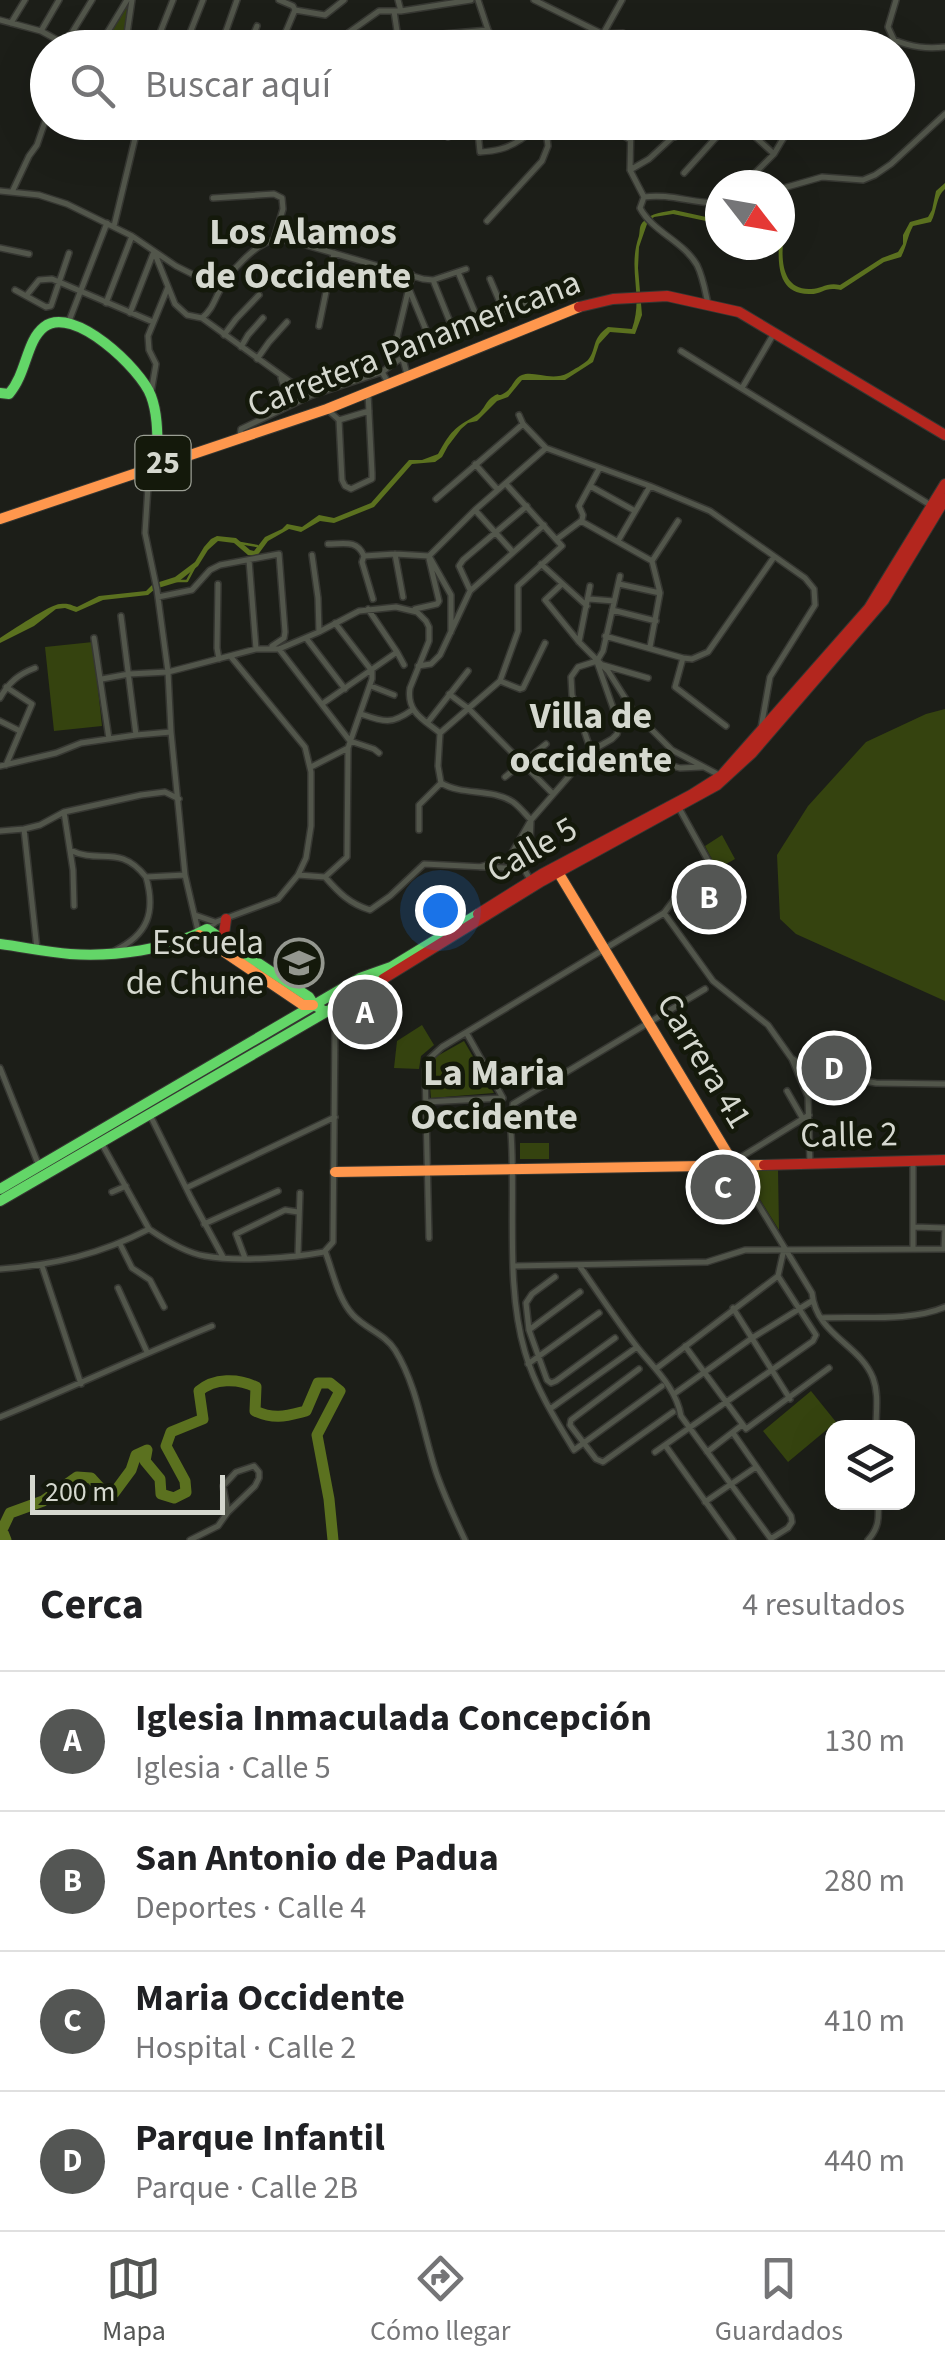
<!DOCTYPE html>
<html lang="es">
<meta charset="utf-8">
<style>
:root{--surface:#fff;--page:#f6f6f6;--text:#202124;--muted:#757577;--line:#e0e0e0;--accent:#545654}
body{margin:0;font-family:"Source Sans 3",sans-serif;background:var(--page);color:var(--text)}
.controls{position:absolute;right:30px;bottom:30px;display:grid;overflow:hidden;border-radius:20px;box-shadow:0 10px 40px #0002}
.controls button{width:90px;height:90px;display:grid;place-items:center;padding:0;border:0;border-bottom:2px solid var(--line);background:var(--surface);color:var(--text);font:50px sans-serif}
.compass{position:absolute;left:705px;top:170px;width:90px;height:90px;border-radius:50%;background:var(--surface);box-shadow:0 10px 40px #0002;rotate:121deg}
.scale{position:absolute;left:30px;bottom:25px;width:195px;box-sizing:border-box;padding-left:10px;border:5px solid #d5d8cf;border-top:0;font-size:28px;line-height:35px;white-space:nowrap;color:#d5d8cf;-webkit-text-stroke:8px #14190b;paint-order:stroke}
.you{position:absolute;left:440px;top:910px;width:35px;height:35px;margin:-25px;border:8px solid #fff;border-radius:50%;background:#1a73e8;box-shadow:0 0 0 15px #1a73e833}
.badge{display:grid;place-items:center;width:65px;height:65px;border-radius:50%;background:var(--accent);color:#fff;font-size:32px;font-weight:700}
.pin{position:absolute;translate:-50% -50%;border:5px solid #fff;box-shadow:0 2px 10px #0006}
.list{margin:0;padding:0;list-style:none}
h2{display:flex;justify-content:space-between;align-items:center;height:130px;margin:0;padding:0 40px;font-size:42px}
h2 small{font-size:32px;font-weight:400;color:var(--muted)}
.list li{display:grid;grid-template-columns:65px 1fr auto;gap:30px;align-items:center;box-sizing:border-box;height:140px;padding:0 40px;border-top:2px solid var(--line)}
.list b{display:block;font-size:38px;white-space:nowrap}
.list p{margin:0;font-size:32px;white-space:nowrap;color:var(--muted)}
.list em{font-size:32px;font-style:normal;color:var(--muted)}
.icon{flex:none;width:55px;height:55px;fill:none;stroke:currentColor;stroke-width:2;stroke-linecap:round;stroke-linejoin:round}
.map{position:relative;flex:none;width:945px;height:1540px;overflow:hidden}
.search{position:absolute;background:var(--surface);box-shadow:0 10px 40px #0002;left:30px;right:30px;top:30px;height:110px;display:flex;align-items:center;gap:25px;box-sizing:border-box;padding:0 35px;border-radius:55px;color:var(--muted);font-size:38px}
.sheet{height:690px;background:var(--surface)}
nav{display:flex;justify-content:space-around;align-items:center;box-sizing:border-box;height:140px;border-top:2px solid var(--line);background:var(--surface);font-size:28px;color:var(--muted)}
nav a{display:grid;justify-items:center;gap:5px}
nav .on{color:var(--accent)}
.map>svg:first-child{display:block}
</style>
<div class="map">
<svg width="945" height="1540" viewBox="0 0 945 1540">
<rect width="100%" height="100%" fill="#1c1e18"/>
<path fill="#35430f" d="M127,0h5l-7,47 -27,1z
M93,642l9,84 -48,5 -9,-84z
M945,709v292l-149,-67 -16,-15 -3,-64 31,-49 58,-64 60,-28z
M722,835l13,24 -18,10 -12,-23z
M716,881l9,16 -24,15 -9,-16z
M422,1025l12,20 -13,11 -2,13 -25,-1 3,-27z
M464,1041l30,52 -63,5 -2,-24 3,-15z
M520,1143h29v16h-29z
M741,1169h37l1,61z
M811,1391l25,31 -48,40 -25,-31z"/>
<path fill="#5b711f" d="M945,183v6c-9,7 -8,22 -14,33l-18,4c-6,11 -6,20 -12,31l-17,5 -43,28c-17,-4 -17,4 -31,4 -41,1 -30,-48 -30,-71l5,6c-4,21 -7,60 24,60 12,1 16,-7 31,-4l42,-27 16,-6 5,-8v-9l7,-13 18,-5 4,-7 4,-19z
M674,210l46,10v4l-47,-10 -19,3 -7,7 -8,23 -1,21 4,47 -7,19 -25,-2 -11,12 -6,18 -28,18h-43l-14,17 -11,4 -20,20 -9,2 -7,6 -13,17 -6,11 -7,5 -23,2 -38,43 -40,16 -14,-2 -19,11 -12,-3 -21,12 -11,15 -9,-1 -14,-12 -16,-2 -10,9 -10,16 -20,16 -23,7 -7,6 -45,5 -27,12 -11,-4 -9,1 -22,17 -34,17v-5c11,-7 51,-34 60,-34 8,-1 9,0 17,3l22,-11 47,-5 7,-7 22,-7 20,-15 9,-15 7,-8 6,-3 19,2 14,12 4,1 11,-14 17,-8 5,-5 15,3 17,-12 15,3 37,-15 38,-43h13l16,-6c13,-23 16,-26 37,-38 8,-4 10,-13 16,-18 12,-9 3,2 15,-6 6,-4 9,-15 16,-17 12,-5 29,7 46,-2 5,-3 16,-9 20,-13 9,-11 3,-21 20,-33l24,2c12,-34 -5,-59 7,-93 1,-6 0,-11 5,-15 6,-8 21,-9 30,-11z"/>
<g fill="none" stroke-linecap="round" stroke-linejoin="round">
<path stroke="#5b711f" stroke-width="2.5" d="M240,543l17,3
M177,581h10l8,-15"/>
<path stroke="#5b711f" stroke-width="11" d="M6,1540l-4,-10 8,-17 33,-12 34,-24 14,1 11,12 12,3 17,-23 5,-15 11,-5 -2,11 15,18 1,15 13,4 12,-6 -1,-11 -19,-35 5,-14 32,-13 -4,-28c15,-13 39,-13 57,-4l-1,24c20,9 31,5 51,0l12,-28h12l10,8 -23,44 12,64 4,41"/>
<g stroke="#363732" stroke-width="8">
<path id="street" d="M279,0l14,6 2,4 30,5 19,-15
M398,0l3,11
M478,0l10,30 11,18
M534,0l69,34 20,-1 11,6 2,9
M896,0l-8,27 6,13c18,7 32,9 51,7
M394,11l4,27 90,-8
M0,20l41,11 31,17
M11,23l14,-23
M41,31l18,-31
M603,34l19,-34
M65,44l27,-44
M98,48l29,-48
M125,48l7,-48
M154,48l19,-48
M184,48l19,-48
M220,48l17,-48
M248,48l9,-22
M279,48l16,-38
M343,48l5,-15 31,-22h22l70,-11
M410,122v2
M446,122l2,15
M477,122l3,30c15,-1 27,-3 40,-12 10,-6 17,-15 29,-18
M597,122l9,3 23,14
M631,122l-1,48 14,27 -4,11c13,24 43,33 57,57 6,12 8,25 11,39
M739,122l35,32
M631,123l44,14
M630,170l19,-11 40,-37
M684,173l46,-51
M743,185l31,-31 19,-32
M780,189l42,-12 41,3 12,-5 16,-11 54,-50
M13,190l16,-34 8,-11 11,-32
M0,191l39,4 28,9 65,32 44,30 44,22
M644,197c26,-4 50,7 76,6
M213,198l61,-4 8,4 1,11 -9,30
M487,221l55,-60 6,-15 -3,-23
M114,226l25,-104
M0,248l29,6
M155,254l20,50 12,11 15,3 108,78
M458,272l21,50
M490,279l14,33
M433,280l21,52
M409,289l22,53
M15,290l31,17 5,-1 18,-53
M26,296l13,-16 13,-1 101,43
M106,303l26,-67
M130,313l23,-59
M202,318c10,-8 12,-17 18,-28 8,-16 36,-48 55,-50 6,-1 11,1 17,1l131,38 10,1 33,-11
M69,321l38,-98
M319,326l15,-73
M224,335l12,-16 23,-24
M241,347l7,-12 15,-17
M681,351l251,155
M257,359l12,-17 18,-20
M382,372c43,-35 100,-51 150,-71
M407,374l-10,-37 15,-62
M281,378l5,15 -5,16
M742,388l31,-53
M151,393l5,-29 -7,-14 -1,-14 20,-49
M328,410l11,10 3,60 3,6 6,3 21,-10v-6l-4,-80
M519,415l4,9 23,24 104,38 60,25 95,67 9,11 1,16 -45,72 -9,51
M339,420l30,-9
M240,436l1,-7 69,-33 72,-24 7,12
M475,464l23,26
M149,471l-4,62 12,57 11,82 3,60 14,143 14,60
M590,486l45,25
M436,499l87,-75
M475,510l37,41
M582,520l1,-5 -4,-9 20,-37
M581,521l71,40
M557,539l24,-18
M618,541l32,-55
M328,544c15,0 29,-5 36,12
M395,554l8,43
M312,555l6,43 1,34
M364,556l31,-2 34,2
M364,556l-2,6 11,37
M429,556l46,-46 71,-62
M429,556l22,39v37
M249,560l7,89
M652,561l26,-40
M541,564l46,42
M218,584l-1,64 2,11
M562,584l-17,16 34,42 29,29 26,41 38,38 49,26
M619,584l41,9
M470,590l-11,-24 4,-6 64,-54
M158,597l34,-7 18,-20 10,-5 59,-11 6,78 -1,6 -12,8
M589,599l25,2
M368,609l29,43 7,13
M415,609l22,-5 2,-3 -10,-42
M612,610l44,11
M121,616l15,119
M605,636l78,22 9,1 16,-7 66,-95
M94,638l15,101
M306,638l39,51
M579,642l11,-56
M650,647l10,-54 -8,-32
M279,649l71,92 24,8 5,4
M683,658l-8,29 51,39
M597,661l6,-10 17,-75
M603,665l45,13
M418,666l13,-2 9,-9 30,-64 74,-66
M102,679l27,-5 39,-2 88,-23h23l40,-17 40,-21 37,-4 21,5 9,9 3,6v14l-19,47c-4,24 14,32 30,45
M500,681l20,8 3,-1 22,-45
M371,686l23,9
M449,694l20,15 84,85
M0,698c9,-16 19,-24 35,-30
M322,704l75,-52
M361,714c23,8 30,11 51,-4
M0,721l20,10
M428,722l40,-51
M591,751l-19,-56 -1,-18 7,-10 19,-6
M654,761l26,7 22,-1
M6,765l26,-61 -26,-17
M0,766l56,-13 25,-10 55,-8 35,-3
M311,767l37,-19
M505,777l41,-33
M441,783l-3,-17 2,-33 60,-52 18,-50v-45l44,-40 -56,-62
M441,783c22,13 51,5 72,19 7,5 12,12 18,18l-1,24 -6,25
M64,812l9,58 1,36
M24,829l13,120
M419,830v-25l22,-22
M0,831l24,-2 16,-4 24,-13 77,-17 24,-3 14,7
M70,850c30,15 49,-7 76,27l39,-2
M480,867l29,-9 22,-38 60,-69 21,-12 5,-5 2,-9 -22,-63
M298,875l27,2c14,16 25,27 45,33l20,-14 34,-32 100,5 7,12
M325,877l22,-20 1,-109 24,-69v-8l-37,-48
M664,913l49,68 55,44 24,34 16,38 2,67
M195,915l20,7
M207,929l9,-7 62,-23 20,-24 8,-17 5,-32v-54l-6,-25 -74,-90
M114,951c34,-16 42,-39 32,-74
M793,1059l19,13 64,11 69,1
M0,1068l39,98
M787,1091l16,28
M426,1102l77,-4 -36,-64
M150,1115l41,83 32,59
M102,1144l47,85
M733,1162l76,-47
M735,1166l77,127c4,42 48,51 61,85 6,16 3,33 3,50
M186,1188l149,-71
M112,1192l14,-6
M204,1224l74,-33
M149,1229c16,11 37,24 56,27 32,6 87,2 119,-4
M429,1238l-4,-168 5,-12 12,-11 222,-134 15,-20 29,-18 2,-11 -31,-56
M120,1244l12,24 18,12 14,27
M913,1248v-87
M325,1251c8,21 13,48 28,64 13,14 32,19 42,35 23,37 28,84 42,125 8,22 18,44 28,65
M325,1251l8,-9 2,-218 -3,-8 -6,-4
M298,1254l2,-61
M245,1258l-9,-24 49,-24 13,2
M579,1265c18,26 36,53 55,78 17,23 42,43 47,73l90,123
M42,1266l39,118
M514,1266l193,-4 38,-12 199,-1 1,-21 -31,-1
M0,1269c54,-4 101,-15 149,-40
M778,1276l6,-27
M555,1277l-23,17 -6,9 3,27 18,50 4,3 5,-2 59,-43
M118,1288l29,64
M733,1308l57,91
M821,1318c37,-2 90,4 124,-11
M529,1330l51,-38
M685,1346l61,83 83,-61
M528,1364l71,-51
M657,1368l121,-92
M639,1369l-68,51 -1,5 26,34 7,3 70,-50
M662,1386l-88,64c-19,-31 -39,-63 -49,-98 -20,-67 -9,-150 -14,-219l2,-29 192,-115
M674,1394l78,-56 60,-37
M550,1409l87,-62
M0,1417c71,-29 141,-62 212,-91
M733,1433l58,83 1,6 -4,6 -16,10
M665,1445l68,95
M655,1452l158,-111 3,-6 -38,-59
M707,1452l35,-27
M705,1502l51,-35
M190,1540l28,-14 10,-14 27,-26 4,-8v-6l-5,-6 -18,6 -13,14 5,26
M868,1540c11,-12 11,-22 10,-38"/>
</g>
<g stroke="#363732" stroke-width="12">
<path id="fast" d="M0,393l9,1c18,-21 17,-53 35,-67 29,-23 97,42 107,69 8,21 6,47 7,69
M0,944c23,3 46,8 70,10 44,3 98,-4 137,-25l102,68 5,8 12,7
M0,1189l360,-211 31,-11 87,-53
M0,1201l383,-222"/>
</g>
<g stroke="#363732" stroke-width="12">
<path id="slow" d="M0,519l327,-110 252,-102
M558,872l177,294
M199,935l104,70h10
M335,1172l429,-7"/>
</g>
<g stroke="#363732" stroke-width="12">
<path id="jam" d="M579,307l34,-8 54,-3 72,16 206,123
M478,914l64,-40 149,-79 30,-19 148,-168 76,-124
M223,942l3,-23
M383,979l159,-98 175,-96 35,-32 132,-153 61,-101
M764,1165l181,-5"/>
</g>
<use href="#street" stroke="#52564b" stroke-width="5"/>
<use href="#fast" stroke="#63d668" stroke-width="10"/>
<use href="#slow" stroke="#ff974d" stroke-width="10"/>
<use href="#jam" stroke="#b3261e" stroke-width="10"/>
</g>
<defs>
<g id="university-ring" transform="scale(2.5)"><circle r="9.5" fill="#14190b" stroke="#94978f" stroke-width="1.5"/><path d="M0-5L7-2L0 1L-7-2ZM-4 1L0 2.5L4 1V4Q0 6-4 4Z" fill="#94978f"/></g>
</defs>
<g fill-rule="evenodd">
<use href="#university-ring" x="299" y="963"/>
</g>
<g text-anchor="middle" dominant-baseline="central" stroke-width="9" stroke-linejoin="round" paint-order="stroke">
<rect fill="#14190b" stroke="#9b9f94" stroke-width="2.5" x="135.5" y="436" width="55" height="54" rx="8"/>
<g font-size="32" font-weight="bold" fill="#d5d8cf">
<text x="163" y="463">25</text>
</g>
<g font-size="35" fill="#d5d8cf" stroke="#14190b">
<text transform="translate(414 344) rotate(-21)">Carretera Panamericana</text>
<text transform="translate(532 850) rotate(-30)">Calle 5</text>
<text transform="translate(704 1061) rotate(59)">Carrera 41</text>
<text transform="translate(849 1135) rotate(-1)">Calle 2</text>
</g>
<g font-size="35" fill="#d5d8cf" stroke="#14190b" text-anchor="end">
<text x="264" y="943">Escuela<tspan x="264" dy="40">de Chune</tspan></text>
</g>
<g font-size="38" font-weight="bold" fill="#d5d8cf" stroke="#14190b">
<text x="303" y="232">Los Alamos<tspan x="303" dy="44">de Occidente</tspan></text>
<text x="591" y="716">Villa de<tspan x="591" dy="44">occidente</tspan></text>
<text x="494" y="1073">La Maria<tspan x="494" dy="44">Occidente</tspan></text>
</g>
</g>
</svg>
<div class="controls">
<button><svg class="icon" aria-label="layers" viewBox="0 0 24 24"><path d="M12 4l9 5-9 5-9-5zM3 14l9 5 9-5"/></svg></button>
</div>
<svg class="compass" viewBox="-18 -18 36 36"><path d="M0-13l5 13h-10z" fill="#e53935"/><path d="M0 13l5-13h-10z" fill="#757577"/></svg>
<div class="scale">200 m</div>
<div class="you"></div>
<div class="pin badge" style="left:365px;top:1012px">A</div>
<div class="pin badge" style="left:709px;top:897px">B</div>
<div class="pin badge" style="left:723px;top:1187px">C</div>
<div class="pin badge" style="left:834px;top:1068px">D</div>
<div class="search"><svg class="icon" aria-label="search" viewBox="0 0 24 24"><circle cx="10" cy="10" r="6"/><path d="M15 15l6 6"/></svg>Buscar aquí</div>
</div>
<section class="sheet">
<h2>Cerca<small>4 resultados</small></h2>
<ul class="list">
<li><span class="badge">A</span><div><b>Iglesia Inmaculada Concepción</b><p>Iglesia · Calle 5</p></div><em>130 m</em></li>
<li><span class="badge">B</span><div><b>San Antonio de Padua</b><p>Deportes · Calle 4</p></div><em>280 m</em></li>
<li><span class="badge">C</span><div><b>Maria Occidente</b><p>Hospital · Calle 2</p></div><em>410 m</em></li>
<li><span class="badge">D</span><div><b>Parque Infantil</b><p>Parque · Calle 2B</p></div><em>440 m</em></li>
</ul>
</section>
<nav>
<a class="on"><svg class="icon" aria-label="map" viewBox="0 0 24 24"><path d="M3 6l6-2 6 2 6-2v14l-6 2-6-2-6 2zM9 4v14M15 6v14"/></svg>Mapa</a>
<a><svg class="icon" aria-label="directions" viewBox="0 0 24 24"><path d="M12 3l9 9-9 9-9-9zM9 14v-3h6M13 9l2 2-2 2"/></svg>Cómo llegar</a>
<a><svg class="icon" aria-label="saved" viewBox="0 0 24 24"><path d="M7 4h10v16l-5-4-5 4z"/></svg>Guardados</a>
</nav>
